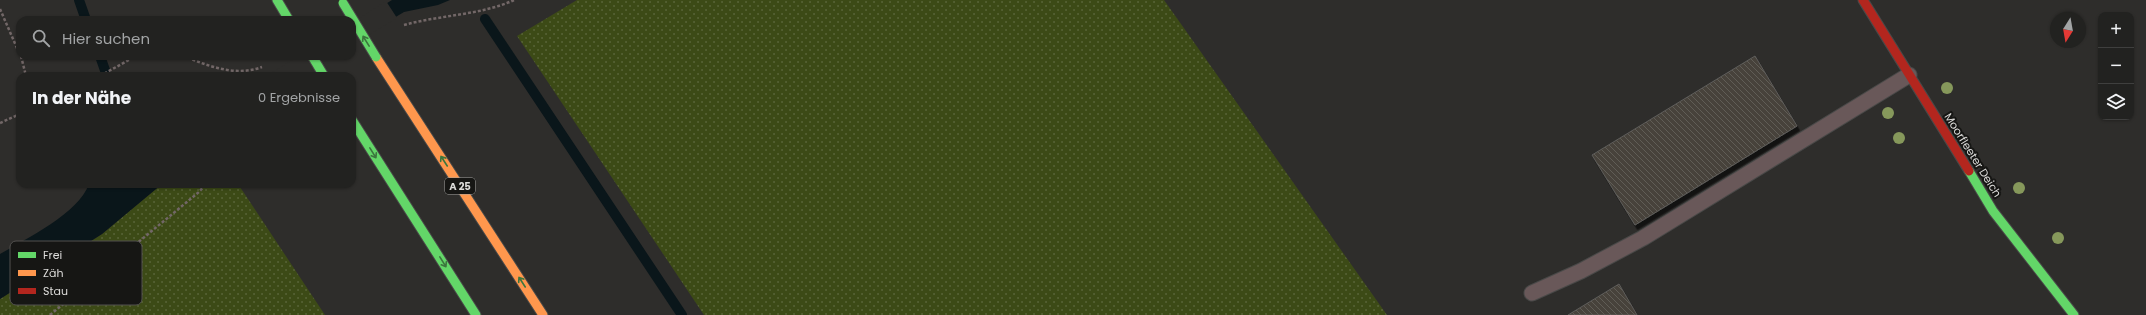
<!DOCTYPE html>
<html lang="de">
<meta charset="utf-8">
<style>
:root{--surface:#222220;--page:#2a2a29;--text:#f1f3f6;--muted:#a2a4a5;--line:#3f3f3e}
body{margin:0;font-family:Poppins,sans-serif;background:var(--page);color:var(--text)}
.controls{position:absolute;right:12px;top:12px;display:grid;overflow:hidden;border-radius:8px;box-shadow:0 1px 3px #0004}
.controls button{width:36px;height:36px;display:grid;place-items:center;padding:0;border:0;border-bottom:1px solid var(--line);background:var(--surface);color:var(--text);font:20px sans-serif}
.compass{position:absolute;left:2050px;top:12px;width:36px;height:36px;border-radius:50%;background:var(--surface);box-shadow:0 1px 3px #0004;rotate:191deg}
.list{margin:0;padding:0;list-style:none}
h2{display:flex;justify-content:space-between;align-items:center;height:52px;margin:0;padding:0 16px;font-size:17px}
h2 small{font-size:13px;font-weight:400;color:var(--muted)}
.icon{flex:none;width:22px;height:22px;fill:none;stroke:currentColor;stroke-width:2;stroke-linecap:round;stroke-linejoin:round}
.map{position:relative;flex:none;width:2146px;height:315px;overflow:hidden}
.search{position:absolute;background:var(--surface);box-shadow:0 1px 3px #0004;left:16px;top:16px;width:340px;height:44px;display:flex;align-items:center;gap:10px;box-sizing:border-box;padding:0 14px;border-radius:12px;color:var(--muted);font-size:15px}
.panel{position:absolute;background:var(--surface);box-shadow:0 1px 3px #0004;left:16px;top:72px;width:340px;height:116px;border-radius:12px}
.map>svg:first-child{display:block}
</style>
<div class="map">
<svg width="2146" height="315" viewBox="0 0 2146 315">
<defs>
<pattern id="grass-dots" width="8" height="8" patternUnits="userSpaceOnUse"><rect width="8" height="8" fill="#3c4a16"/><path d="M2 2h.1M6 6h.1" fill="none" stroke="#586437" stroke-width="1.8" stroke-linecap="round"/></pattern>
<pattern id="building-back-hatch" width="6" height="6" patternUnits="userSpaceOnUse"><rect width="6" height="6" fill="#47423a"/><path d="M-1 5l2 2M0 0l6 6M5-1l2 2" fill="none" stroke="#615d56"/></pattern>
<filter id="shadow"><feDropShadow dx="2.5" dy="4.5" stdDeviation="0" flood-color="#0009"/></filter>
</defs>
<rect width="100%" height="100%" fill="#2e2d2b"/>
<path fill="url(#grass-dots)" d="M577,0h587l223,315h-683l-187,-279z
M162,184h76l87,131h-325v-16l102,-65z"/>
<path fill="#0a161a" d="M392,0h58l-12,5 -34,7 -52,31v-18z
M89,184h73l-60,50 -102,65v-45c27,-16 78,-40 89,-70z"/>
<path fill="#2e2d2b" d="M386,1l11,17 -45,27v-22z
M299,56h35l-31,20h-30l-2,-3z"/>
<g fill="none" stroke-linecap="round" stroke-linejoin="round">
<path stroke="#0a161a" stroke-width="10" d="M79,0l7,20
M485,19l197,296
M100,56l7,20"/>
</g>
<path fill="url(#building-back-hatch)" stroke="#5e5d5b" filter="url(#shadow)" d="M1755,56l42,70 -162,99 -43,-70z
M1619,284l18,31h-69z"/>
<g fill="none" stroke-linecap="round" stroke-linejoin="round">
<g stroke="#494948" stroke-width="17">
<path id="lane" d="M1532,293l49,-22 62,-33 266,-163"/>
</g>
<g stroke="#494948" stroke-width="11">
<path id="fast" d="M277,0l12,20
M352,120l124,195
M1969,171l24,40 81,104"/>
</g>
<g stroke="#494948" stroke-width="11">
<path id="slow" d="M376,57l167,258"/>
</g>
<g stroke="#494948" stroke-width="11">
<path id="jam" d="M1863,0l106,171"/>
</g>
<path stroke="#726767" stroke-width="2.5" stroke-dasharray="3 2" stroke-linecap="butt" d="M0,9l20,46
M404,25c36,-10 78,-10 110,-25
M21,56l5,20
M183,56c26,10 52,21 79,11
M100,76l36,-20
M0,123l20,-9
M50,315l149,-123 7,-8"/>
<use href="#lane" stroke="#695859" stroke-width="15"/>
<use href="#fast" stroke="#63d668" stroke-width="9"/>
<use href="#slow" stroke="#ff974d" stroke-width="9"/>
<use href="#jam" stroke="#b3261e" stroke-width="9"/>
<g stroke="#494948" stroke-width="11" stroke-linecap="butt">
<path id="fast-bridge" d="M343,3l33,54
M312,56l12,20"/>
</g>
<use href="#fast-bridge" stroke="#63d668" stroke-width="9"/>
</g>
<g fill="#86985b">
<circle cx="1947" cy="88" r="6"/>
<circle cx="1888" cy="113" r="6"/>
<circle cx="1899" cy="138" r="6"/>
<circle cx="2019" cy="188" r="6"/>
<circle cx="2058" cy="238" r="6"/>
</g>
<defs><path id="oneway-shaft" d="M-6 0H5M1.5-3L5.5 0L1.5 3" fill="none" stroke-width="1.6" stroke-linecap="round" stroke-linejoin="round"/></defs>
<g stroke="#3c763e">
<use href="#oneway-shaft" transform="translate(366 41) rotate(-122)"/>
<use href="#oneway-shaft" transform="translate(373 153) rotate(58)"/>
<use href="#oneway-shaft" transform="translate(444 161) rotate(-123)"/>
<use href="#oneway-shaft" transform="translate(443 262) rotate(58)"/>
<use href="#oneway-shaft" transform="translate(522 282) rotate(-123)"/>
</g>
<g text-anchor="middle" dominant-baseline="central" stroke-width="4" stroke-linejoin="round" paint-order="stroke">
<rect fill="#161614" stroke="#a1a19f" stroke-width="1" x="445" y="178" width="30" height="16" rx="3"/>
<g font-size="10" font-weight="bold" fill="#dddcda">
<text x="460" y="186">A 25</text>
</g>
<g font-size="11" fill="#dddcda" stroke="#161614">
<text transform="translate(1973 155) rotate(58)">Moorfleeter Deich</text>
</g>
</g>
<rect x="10" y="241" width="132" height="64" rx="6" fill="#161614" stroke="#52514f" stroke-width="1"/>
<rect x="18" y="252" width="18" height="6" fill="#63d668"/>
<rect x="18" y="270" width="18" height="6" fill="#ff974d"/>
<rect x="18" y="288" width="18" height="6" fill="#b3261e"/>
<g font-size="11" fill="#dddcda">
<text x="43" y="259">Frei</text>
<text x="43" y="277">Zäh</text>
<text x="43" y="295">Stau</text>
</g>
</svg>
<div class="controls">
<button>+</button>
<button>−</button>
<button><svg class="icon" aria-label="layers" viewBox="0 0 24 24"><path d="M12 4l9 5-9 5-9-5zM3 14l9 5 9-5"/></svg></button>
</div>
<svg class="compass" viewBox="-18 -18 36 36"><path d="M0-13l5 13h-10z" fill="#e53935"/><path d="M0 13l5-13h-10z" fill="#a2a4a5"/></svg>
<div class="search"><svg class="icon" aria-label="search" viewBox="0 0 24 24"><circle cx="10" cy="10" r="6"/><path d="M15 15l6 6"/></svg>Hier suchen</div>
<section class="panel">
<h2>In der Nähe<small>0 Ergebnisse</small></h2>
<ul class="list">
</ul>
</section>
</div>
